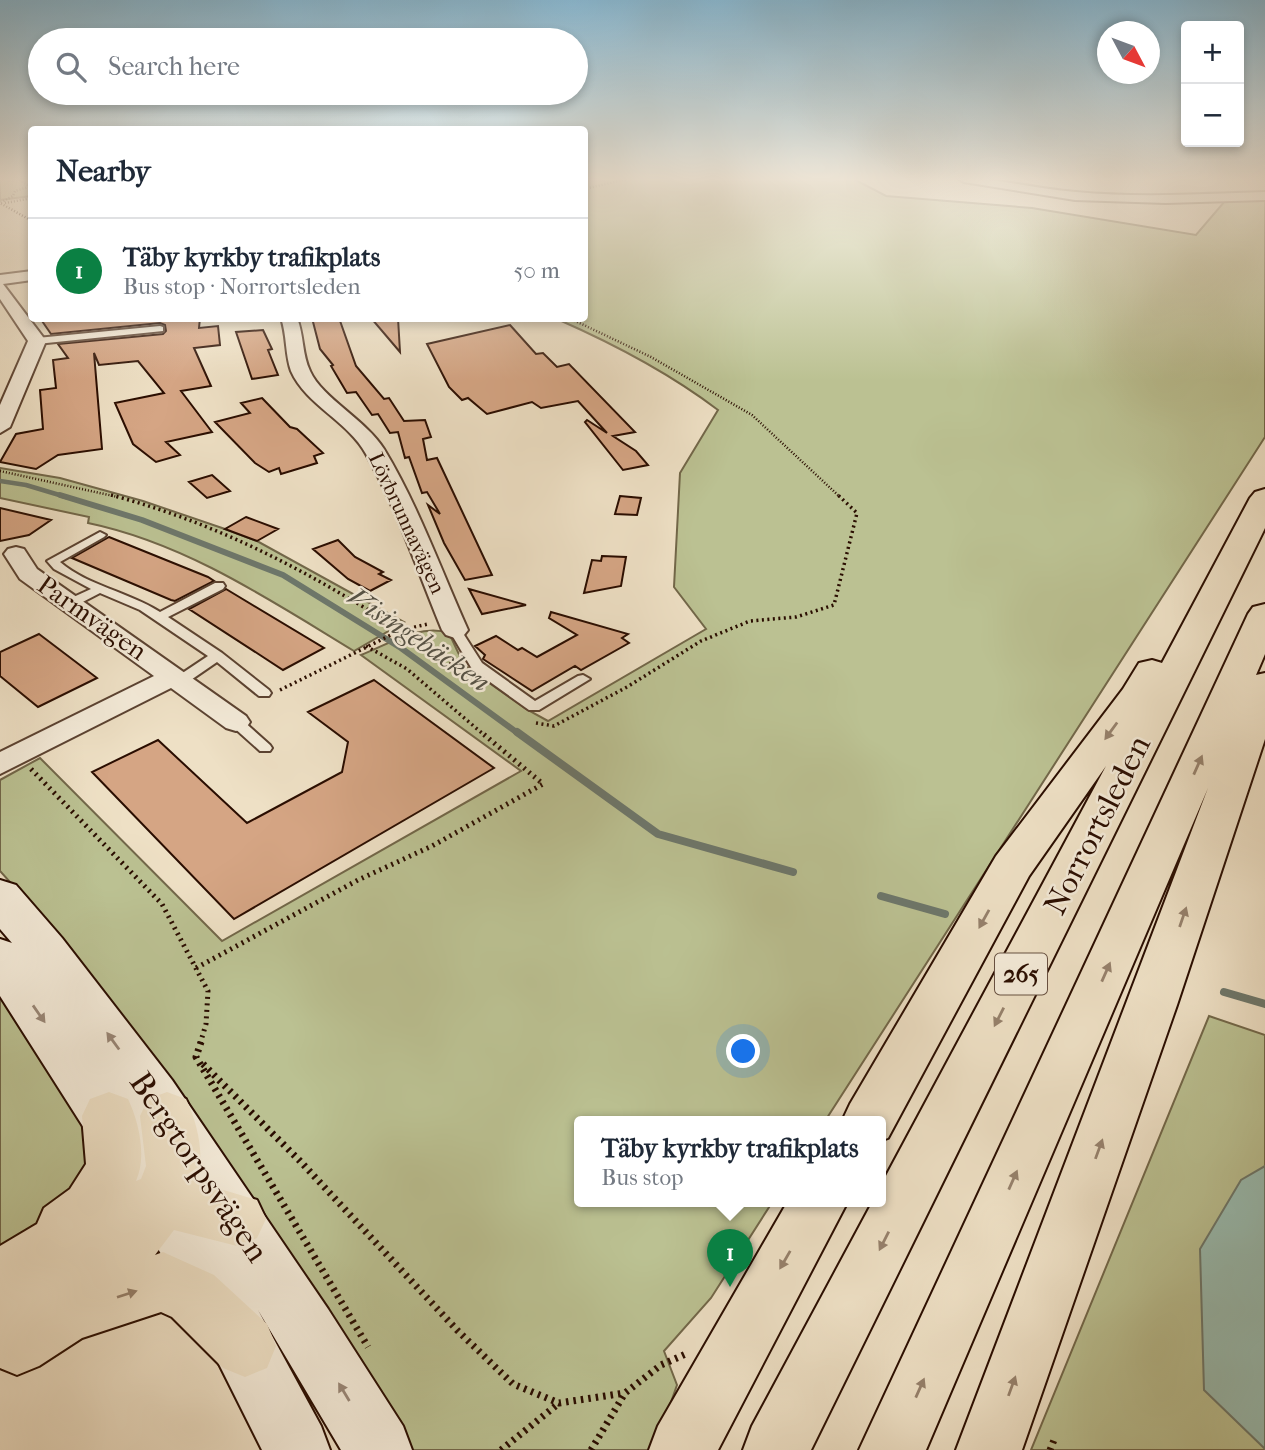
<!DOCTYPE html>
<meta charset="utf-8">
<style>
:root{--surface:#fff;--page:#f2f2f3;--text:#1f2937;--muted:#747a83;--line:#e0e1e3;--accent:#0b8043}
body{margin:0;font-family:"IM FELL French Canon",serif;background:var(--page);color:var(--text)}
.controls{position:absolute;right:21px;top:21px;display:grid;overflow:hidden;border-radius:7px;box-shadow:0 4px 10px #0003}
.controls button{width:63px;height:63px;display:grid;place-items:center;padding:0;border:0;border-bottom:2px solid var(--line);background:var(--surface);color:var(--text);font:35px sans-serif}
.compass{position:absolute;left:1097px;top:21px;width:63px;height:63px;border-radius:50%;background:var(--surface);box-shadow:0 4px 10px #0003;rotate:131deg}
.you{position:absolute;left:744px;top:1052px;width:24px;height:24px;margin:-18px;border:5px solid #fff;border-radius:50%;background:#1a73e8;box-shadow:0 0 0 10px #1a73e833}
.badge{display:grid;place-items:center;width:46px;height:46px;border-radius:50%;background:var(--accent);color:#fff;font-size:23px;font-weight:700}
.pin{position:absolute;translate:-50% -58px;filter:drop-shadow(0 2px 4px #0008)}
.pin::after{content:'';position:absolute;top:37px;width:24px;height:21px;background:inherit;clip-path:polygon(0 0,100% 0,50% 100%)}
.popup{position:absolute;left:574px;top:1116px;width:312px;height:91px;box-sizing:border-box;display:grid;place-content:center;border-radius:7px;background:var(--surface);filter:drop-shadow(0 2px 5px #0005);font-size:23px;white-space:nowrap;color:var(--muted)}
.popup b{font-size:26px;color:var(--text)}
.popup::after{content:'';position:absolute;left:50%;top:100%;margin-left:-14px;border:14px solid transparent;border-top-color:var(--surface)}
.list{margin:0;padding:0;list-style:none}
h2{display:flex;justify-content:space-between;align-items:center;height:91px;margin:0;padding:0 28px;font-size:30px}
h2 small{font-size:23px;font-weight:400;color:var(--muted)}
.list li{display:grid;grid-template-columns:46px 1fr auto;gap:21px;align-items:center;box-sizing:border-box;height:105px;padding:0 28px;border-top:2px solid var(--line)}
.list b{display:block;font-size:26px;white-space:nowrap}
.list p{margin:0;font-size:23px;white-space:nowrap;color:var(--muted)}
.list em{font-size:23px;font-style:normal;color:var(--muted)}
.icon{flex:none;width:38px;height:38px;fill:none;stroke:currentColor;stroke-width:2;stroke-linecap:round;stroke-linejoin:round}
.map{position:relative;flex:none;width:1265px;height:1450px;overflow:hidden}
.search{position:absolute;background:var(--surface);box-shadow:0 4px 10px #0003;left:28px;top:28px;width:560px;height:77px;display:flex;align-items:center;gap:18px;box-sizing:border-box;padding:0 24px;border-radius:38px;color:var(--muted);font-size:26px}
.panel{position:absolute;background:var(--surface);box-shadow:0 4px 10px #0003;left:28px;top:126px;width:560px;height:196px;border-radius:7px}
.map>svg:first-child{display:block}
</style>
<div class="map">
<svg width="1265" height="1450" viewBox="0 0 1265 1450">
<rect width="100%" height="100%" fill="#eee0c5"/>
<filter id="stains"><feTurbulence type="fractalNoise" baseFrequency=".00286" numOctaves="4"/><feColorMatrix values="0 0 0 0 .2 0 0 0 0 .09 0 0 0 0 .02 0 0 0 .5 -.17"/></filter>
<radialGradient id="worn" r=".72"><stop offset=".6" stop-color="#630" stop-opacity="0"/><stop offset="1" stop-color="#630" stop-opacity=".3"/></radialGradient>
<path fill="#bbc192" stroke="#726749" stroke-width="2" d="M0,178h31v18l-31,4z
M585,178h267l34,18 146,12 164,27 29,-34 40,-2v238l-440,684h-245v80h193l-62,97 -47,53 13,34 -23,65h-258l-367,-547 -29,-32v-91l40,-22 182,183 299,-170 -160,-116c26,-10 59,-32 88,-22l15,32 62,44 22,12 158,-92 -32,-42 6,-114 38,-63c-50,-38 -104,-66 -161,-91l27,-1z
M0,468l60,10 83,23 82,28 32,12 147,81 -50,29c-84,-51 -169,-108 -266,-128l1,-6 -89,-19z
M0,993l81,128 15,44 -96,105z
M1209,1016l56,19v415h-234z"/>
<path fill="#99bdb2" stroke="#6d776b" stroke-width="2" d="M1265,1166v283l-61,-59 -4,-141 41,-69z"/>
<g fill="none" stroke-linecap="round" stroke-linejoin="round">
<path stroke="#6d776b" stroke-width="4.5" d="M0,481l26,4 40,12"/>
<path stroke="#6d776b" stroke-width="6" d="M60,495l82,25 141,55 118,73 118,86"/>
<path stroke="#6d776b" stroke-width="8" d="M517,732l141,102 135,38
M881,896l64,18
M1224,992l41,12"/>
</g>
<path fill="#d5a584" stroke="#2a0d00" stroke-width="2" d="M40,318h160l-1,10 19,-2 2,19 -26,3 17,38 -30,5 31,41 -46,10 14,13 -24,7 -23,-18 -18,-41 49,-10 -26,-32 -39,4 -5,-12 8,96 -44,6 -22,14 -36,-7 16,-28 27,-5 -3,-39 16,-2 -3,-28 15,-2 -10,-14 105,-10 3,-3 -1,-6 -5,-2 -109,11z
M312,318h27l17,48 28,33 5,-1 15,23 21,-1 6,17 -8,2 4,21 10,-2 55,117 -27,5 -21,-37 -16,-38 12,9 -13,-22 -5,1 -13,-36 -4,1 -7,-26 -8,1 -12,-19 -6,1 -16,-23 -9,1 -16,-27 2,-1 -13,-16z
M371,318h27l2,34z
M510,325l26,29 7,-1 14,14 12,-3 66,68 -22,4 23,15 12,14 -25,5 -38,-48 2,-2 20,13 -29,-32 -37,7 -9,-6 -45,12 -19,-16 -6,2 -13,-13 -22,-43z
M263,330l9,19 -4,1 10,25 -26,4 -16,-47z
M262,398l28,29 7,2 26,24 -9,3 3,7 -36,11 -2,-6 -10,4 -14,-9 -40,-41 35,-9 -9,-10z
M212,475l18,16 -23,7 -18,-16z
M620,496l21,2 -4,17 -22,-1z
M0,508l51,12 -22,15 -29,6z
M246,517l32,12 -21,12 -32,-12z
M109,537l99,40 6,4 -39,20 -4,-1 -99,-42z
M338,540l17,17 28,15 -4,2 12,6 -21,11 -22,-12 -35,-30z
M602,556l24,1 -5,29 -37,7 8,-33 9,1z
M226,589l98,59 -41,22 -94,-61z
M469,589l57,16 -44,9z
M551,612l77,22 -6,4 7,5 -48,27 -6,-4 -43,25 -49,-32 2,-4 -10,-9 21,-10 22,14 4,-2 15,9 40,-22 -28,-17z
M39,634l58,44 -59,29 -38,-31v-24z
M374,680l120,88 -260,151 -142,-147 66,-32 89,83 95,-51 6,-30 -40,-30z"/>
<g fill="none" stroke-linecap="round" stroke-linejoin="round">
<g stroke="#5b4231" stroke-width="4">
<path id="lane" d="M160,326l3,1v4l-126,13 -4,-3 4,-3z
M100,532l6,3 -2,2 -44,25c28,24 69,30 100,50l55,-29h8l2,3 -2,3 -55,28 54,36 47,37 2,3 -2,3h-10l-42,-34 -32,22h-10l-2,-3 2,-3 33,-22 -68,-46 -40,-17 -25,13h-8l-2,-3 2,-3 24,-11 -37,-20 -7,-8z
M455,626l4,1 23,36 53,38 43,-25 5,-1 7,4 -51,31h-10l-57,-41 -23,-39z
M236,718l5,1 29,26 2,3 -2,3h-10l-29,-26 -2,-3z"/>
</g>
<g stroke="#5b4231" stroke-width="4">
<path id="street" d="M958,178c40,0 78,11 118,14 63,6 126,2 189,0v8l-99,3 -91,-3 -111,-18z
M32,271v9l-29,4 43,57 -36,86 -10,6v-28l28,-64 -28,-42v-24z
M281,318h16c7,17 5,37 13,53 12,27 56,49 74,78 34,56 57,121 84,181l-4,5 -9,3 -9,-3 -4,-5c-24,-58 -45,-121 -76,-176 -18,-33 -60,-49 -75,-83 -6,-16 -4,-36 -10,-53z
M16,547l8,2 13,20 209,147 4,6 -4,6 -10,3 -10,-3 -55,-40 -171,86v-22l154,-76 -134,-97 -16,-25 4,-5z"/>
</g>
<g stroke="#2a0d00" stroke-width="4">
<path id="secondary" d="M0,880l16,5 46,53 110,142 156,229 75,117 9,24h-71l-83,-140 63,116 9,24h-68l-69,-138 -53,-96 -140,-220v-57l12,4 -12,-14z"/>
</g>
<g stroke="#2a0d00" stroke-width="4">
<path id="highway" d="M1265,489v39l-454,922h-68l9,-24 121,-225h7v-14l226,-421 -77,110 -141,262 -8,3v-20h-38l8,-17 146,-248 127,-167 16,-26 13,-3 10,3 88,-165 5,-6z
M1265,604v50l-9,21 9,-2v66l-88,266 -155,445h-66l252,-662 -282,662h-67l389,-836 5,-7z
M109,1092l19,7c11,23 19,58 8,82l5,-2 5,-13 -6,-50 8,-17 19,-7 19,7c12,25 19,57 11,83l60,18 9,19 -9,19 -20,8 -63,-16 -19,25 8,-3 51,23 53,49 9,22 -9,22 -22,9 -22,-9 -51,-51 -11,-5 -79,26 -43,28 -22,9 -17,-7v-122l37,-22 7,-16 26,-19 16,-25 -4,-48 8,-17z
M788,1201h60l-130,249h-69l9,-24z"/>
</g>
<path stroke="#2a0d00" stroke-width="2.5" stroke-dasharray="1 2" stroke-linecap="butt" d="M17,178l12,8
M32,186l-17,5 -2,5 -13,7 32,18
M584,189l48,-11
M5,203l27,-5
M569,318l82,39 101,58 88,82
M0,471l118,26"/>
<path stroke="#2a0d00" stroke-width="3.5" stroke-dasharray="2 3.5" stroke-linecap="butt" d="M111,495c132,35 234,98 347,172
M366,646l41,23 76,65
M280,690l121,-60 27,-6
M536,723l18,3 73,-39 74,-46 49,-20 46,-4 38,-12 23,-92 -19,-18"/>
<path stroke="#2a0d00" stroke-width="5" stroke-dasharray="2 4.5" stroke-linecap="butt" d="M31,769l131,135 46,87 -2,33 -6,20
M196,968l162,-88 74,-34 111,-62 -62,-52"/>
<path stroke="#2a0d00" stroke-width="7" stroke-dasharray="2.5 5" stroke-linecap="butt" d="M201,1042l-5,15 172,290
M203,1064l97,97 157,169 56,54 46,19 66,-10
M501,1450l57,-46
M591,1450l34,-57 36,-28 27,-12
M1050,1450l4,-10"/>
<use href="#lane" fill="#f4ebd9" fill-rule="evenodd"/>
<use href="#street" fill="#f4ebd9" fill-rule="evenodd"/>
<use href="#secondary" fill="#f4ebd9" fill-rule="evenodd"/>
<use href="#highway" fill="#eee0c5" fill-rule="evenodd"/>
</g>
<defs><path id="oneway-solid" d="M-6-.8H1V-3.2L6.5 0L1 3.2V.8H-6Z" transform="scale(1.75)"/></defs>
<g fill="#96816c">
<use href="#oneway-solid" transform="translate(1111 731) rotate(126)"/>
<use href="#oneway-solid" transform="translate(1198 765) rotate(-66)"/>
<use href="#oneway-solid" transform="translate(1183 917) rotate(-71)"/>
<use href="#oneway-solid" transform="translate(984 919) rotate(119)"/>
<use href="#oneway-solid" transform="translate(1106 972) rotate(-66)"/>
<use href="#oneway-solid" transform="translate(999 1017) rotate(117)"/>
<use href="#oneway-solid" transform="translate(1099 1149) rotate(-70)"/>
<use href="#oneway-solid" transform="translate(1013 1180) rotate(-66)"/>
<use href="#oneway-solid" transform="translate(884 1241) rotate(117)"/>
<use href="#oneway-solid" transform="translate(785 1260) rotate(120)"/>
<use href="#oneway-solid" transform="translate(127 1294) rotate(-18)"/>
<use href="#oneway-solid" transform="translate(1012 1386) rotate(-70)"/>
<use href="#oneway-solid" transform="translate(920 1388) rotate(-66)"/>
</g>
<g fill="#998777">
<use href="#oneway-solid" transform="translate(39 1014) rotate(55)"/>
<use href="#oneway-solid" transform="translate(113 1041) rotate(-126)"/>
<use href="#oneway-solid" transform="translate(344 1392) rotate(-121)"/>
</g>
<linearGradient id="sky" x2="0" y2="1"><stop stop-color="#88b8d2"/><stop offset="0.47" stop-color="#f7f1e5"/><stop offset="1" stop-color="#f7f1e5" stop-opacity="0"/></linearGradient>
<rect width="1265" height="381" fill="url(#sky)"/>
<g text-anchor="middle" dominant-baseline="central" stroke-width="5" stroke-linejoin="round" paint-order="stroke">
<g font-size="21" fill="#2a0d00" stroke="#f4ebd9">
<text transform="translate(407 523) rotate(65)">Lövbrunnavägen</text>
</g>
<rect fill="#f4ebd9" stroke="#675041" stroke-width="2" x="995" y="953.5" width="52" height="41" rx="5"/>
<g font-size="24" font-weight="bold" fill="#2a0d00">
<text x="1021" y="974">265</text>
</g>
<g font-size="26" fill="#2a0d00" stroke="#f4ebd9">
<text transform="translate(92 618) rotate(35)">Parmvägen</text>
</g>
<g font-size="28" font-style="italic" fill="#565347" stroke="#f4ebd9">
<text transform="translate(419 639) rotate(34)">Visingebäcken</text>
</g>
<g font-size="32" fill="#2a0d00" stroke="#f4ebd9">
<text transform="translate(1097 825) rotate(-63)">Norrortsleden</text>
<text transform="translate(199 1167) rotate(56)">Bergtorpsvägen</text>
</g>
</g>
<rect width="100%" height="100%" filter="url(#stains)"/>
<rect width="100%" height="100%" fill="url(#worn)"/>
</svg>
<div class="controls">
<button>+</button>
<button>−</button>
</div>
<svg class="compass" viewBox="-18 -18 36 36"><path d="M0-13l5 13h-10z" fill="#e53935"/><path d="M0 13l5-13h-10z" fill="#747a83"/></svg>
<div class="you"></div>
<div class="pin badge" style="left:730px;top:1287px">1</div>
<div class="popup"><b>Täby kyrkby trafikplats</b>Bus stop</div>
<div class="search"><svg class="icon" aria-label="search" viewBox="0 0 24 24"><circle cx="10" cy="10" r="6"/><path d="M15 15l6 6"/></svg>Search here</div>
<section class="panel">
<h2>Nearby<small></small></h2>
<ul class="list">
<li><span class="badge">1</span><div><b>Täby kyrkby trafikplats</b><p>Bus stop · Norrortsleden</p></div><em>50 m</em></li>
</ul>
</section>
</div>
